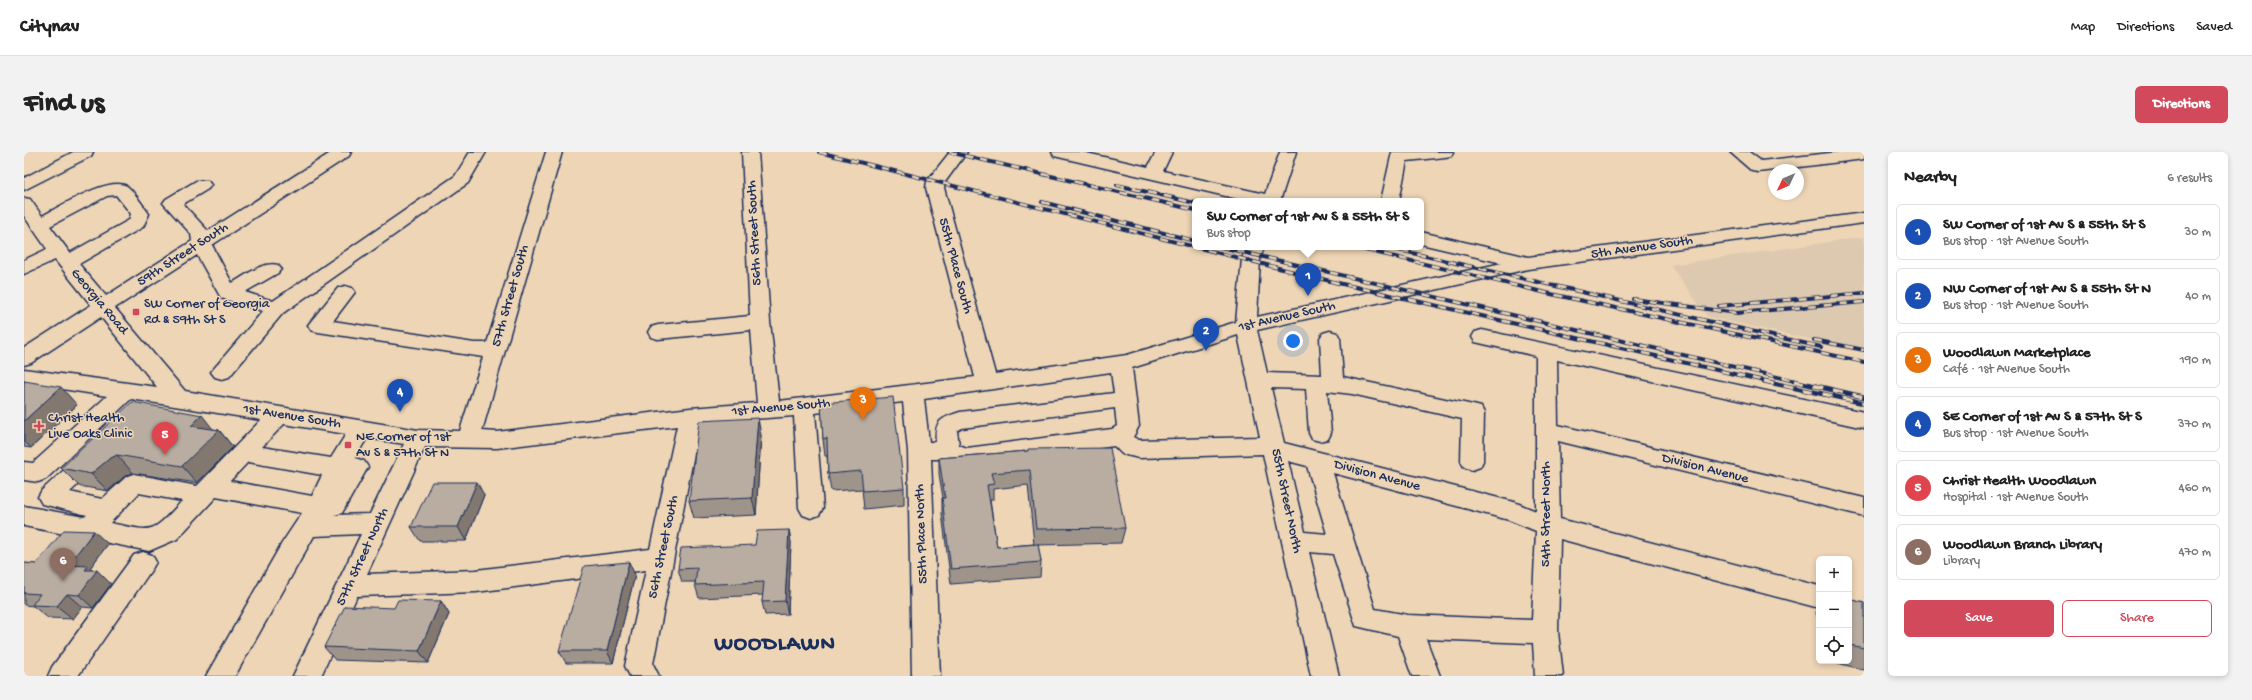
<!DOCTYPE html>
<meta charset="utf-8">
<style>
:root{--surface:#fff;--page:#f2f2f2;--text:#222;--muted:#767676;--line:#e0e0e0;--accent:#d1495b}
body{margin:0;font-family:"Gochi Hand",sans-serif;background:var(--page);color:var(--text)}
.controls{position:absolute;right:12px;bottom:12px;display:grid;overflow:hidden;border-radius:6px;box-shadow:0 2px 6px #0003}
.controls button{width:36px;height:36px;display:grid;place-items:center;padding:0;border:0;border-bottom:1px solid var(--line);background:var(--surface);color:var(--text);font:20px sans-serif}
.compass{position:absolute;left:1744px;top:12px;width:36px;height:36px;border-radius:50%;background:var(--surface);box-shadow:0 2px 6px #0003;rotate:226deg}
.you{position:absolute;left:1269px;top:189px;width:14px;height:14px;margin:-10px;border:3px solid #fff;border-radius:50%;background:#1a73e8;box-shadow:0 0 0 6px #1a73e833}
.badge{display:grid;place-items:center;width:26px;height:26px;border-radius:50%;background:var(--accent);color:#fff;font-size:13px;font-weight:700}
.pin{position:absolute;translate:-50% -33px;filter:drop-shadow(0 1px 2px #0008)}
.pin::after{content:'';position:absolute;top:21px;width:14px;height:12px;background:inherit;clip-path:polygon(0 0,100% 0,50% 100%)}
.popup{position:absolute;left:1168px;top:46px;width:232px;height:52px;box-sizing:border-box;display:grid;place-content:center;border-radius:6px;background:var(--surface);filter:drop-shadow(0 1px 3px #0005);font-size:13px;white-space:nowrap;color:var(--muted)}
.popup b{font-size:15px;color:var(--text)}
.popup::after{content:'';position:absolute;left:50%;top:100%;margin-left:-8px;border:8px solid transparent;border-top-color:var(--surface)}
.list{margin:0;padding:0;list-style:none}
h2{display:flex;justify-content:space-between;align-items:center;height:52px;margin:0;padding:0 16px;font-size:17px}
h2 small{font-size:13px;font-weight:400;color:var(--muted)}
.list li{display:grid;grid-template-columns:26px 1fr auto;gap:12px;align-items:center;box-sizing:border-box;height:56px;margin:0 8px 8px;padding:0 8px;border:1px solid var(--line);border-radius:6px}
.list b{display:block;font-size:15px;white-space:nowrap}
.list p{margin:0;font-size:13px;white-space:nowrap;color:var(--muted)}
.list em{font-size:13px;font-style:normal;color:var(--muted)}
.actions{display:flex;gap:8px;padding:12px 16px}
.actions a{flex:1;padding:9px 0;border:1px solid var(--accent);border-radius:6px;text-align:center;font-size:14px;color:var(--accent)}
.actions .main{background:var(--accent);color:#fff}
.icon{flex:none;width:22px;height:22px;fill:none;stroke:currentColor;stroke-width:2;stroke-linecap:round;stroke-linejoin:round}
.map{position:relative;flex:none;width:1840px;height:524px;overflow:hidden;border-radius:6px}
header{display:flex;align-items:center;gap:24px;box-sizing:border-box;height:56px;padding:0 20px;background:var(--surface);border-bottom:1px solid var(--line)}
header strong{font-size:19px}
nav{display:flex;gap:22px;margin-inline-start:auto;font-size:14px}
.intro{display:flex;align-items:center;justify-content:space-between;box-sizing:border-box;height:96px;padding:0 24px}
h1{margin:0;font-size:28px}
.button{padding:10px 18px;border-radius:6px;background:var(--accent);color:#fff;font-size:14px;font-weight:700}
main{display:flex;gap:24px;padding:0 24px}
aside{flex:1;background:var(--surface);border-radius:6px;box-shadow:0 2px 6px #0003}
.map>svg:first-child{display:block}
</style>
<header>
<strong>Citynav</strong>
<nav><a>Map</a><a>Directions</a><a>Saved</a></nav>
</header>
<div class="intro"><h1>Find us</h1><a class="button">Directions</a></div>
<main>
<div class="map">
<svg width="1840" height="524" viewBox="0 0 1840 524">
<rect width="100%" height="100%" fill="#edd5b5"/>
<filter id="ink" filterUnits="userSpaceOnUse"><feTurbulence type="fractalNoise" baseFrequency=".025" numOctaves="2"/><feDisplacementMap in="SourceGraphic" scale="8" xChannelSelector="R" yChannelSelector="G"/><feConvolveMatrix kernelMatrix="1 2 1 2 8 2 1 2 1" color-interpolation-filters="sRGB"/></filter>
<g filter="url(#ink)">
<path fill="#ddc9af" d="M1840,85v114l-156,-34 -38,-52z"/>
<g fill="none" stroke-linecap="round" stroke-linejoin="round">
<g stroke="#1b2f5e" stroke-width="3">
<path id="minor" d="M49,0h20l-2,4 -67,34v-12z
M308,0h19l-2,4 -137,89 20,38c13,-7 30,-22 46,-18l3,4 -3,4 -33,19 28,9 182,-125 15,-24h16l-18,31 -185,130 -54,64 -7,2 -7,-2 -4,-5 52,-61 -42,-13 -24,-43 -82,53 70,83 233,39 42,1 23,-74 -165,-25 -7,-2 -3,-5 30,-37 7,-2 7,2 3,4 -22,29 141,22h13l59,-191h16l-80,279 15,1 193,-24 67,-5 -6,-73 -93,9 -7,-2 -3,-5 3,-5 7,-2 92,-9 -8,-164h16l12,170 9,79 196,-24 -49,-189 1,-7 23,-29h17l-22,30 -1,6 51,186 132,-19 109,-33 6,-63 4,-12h18l-4,12 -3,58 245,-54 -81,-19v-12l107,25 336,-44v10l-336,46 -271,61 10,43 55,2 -2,-37 3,-5 7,-2 7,2 3,5 3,39 130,28 8,2 3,6 -1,48 -3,6 -8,3 -8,-3 -3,-6 1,-42 -110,-25 -25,-3 4,42 -3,6 -8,2 -8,-2 -3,-6 -3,-44 -35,-1 13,55 230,59 22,9v-155l-61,-14 -3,-5 3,-5 7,-2 382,82v16l-307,-68 1,65 306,73v18l-306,-75 2,78 259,67v22l-259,-69 -2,93 5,44h-28l-2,-33 -107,-4 14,37h-28l-14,-40 -42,-10 -23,-72 -24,-2 30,124h-28l-48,-222 -124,4 -17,-4 -8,-8 -148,20 -20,-7h-15l9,217h-28l-4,-225 -5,-49 -88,11 8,95 -4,7 -8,3 -8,-3 -4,-7 -5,-92 -94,7 -47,241 6,12h-29l-5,-10 21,-96 -170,22 -119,4 -36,80h-28l68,-142 -47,2 -79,140h-29l76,-133 20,-30 -86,-16 -39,42 -28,12 -125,-25v-20l60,11 3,-2 -45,-11 -4,-7 4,-7 43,-39 8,-3 8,3 3,6 -3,6 -31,29 32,7 24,-22 8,-3 63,12 64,-66 -130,-21 -85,80 -8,3 -14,-2v-18l9,1 74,-67 -83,-13v-14l133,18 -56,-70 -70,46 -7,2v-17l67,-43 -36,-45 -31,14v-14l23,-11 -23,-33v-18l6,1 12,17c16,-8 69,-42 86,-29 8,7 15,19 21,27l-6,13 -64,37 27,32 86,-55 -1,-7 -28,-31 3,-4 30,-18h12l3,4 -3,4 -25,15 25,27zM92,43l15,19 -2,6 -59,33 -20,-27 57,-30zM1214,183l22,102 -121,3 -6,-3 6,-11 -7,-58zM1087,220l3,21 -154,19c-19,6 -26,9 -24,30h-7l-5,-43zM1091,256l2,18 -5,3 -145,19 -8,-3 -2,-14 5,-3zM260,272l62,10 -15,24 -69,-11zM653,274l-27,123 -174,21 -109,4 58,-127 72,1zM343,286l37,6 -34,70 -36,1 8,-2 26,-46 -4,-6 -9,-3zM1264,309l19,5 20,68 -22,-2zM224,310l74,13 -10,21 -82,-15zM1309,321l176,47 27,11 -4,89 -124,-5 -33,-6zM115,341l43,8c-32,34 -27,31 -72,22z
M1028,0h30l66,15 8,-15h16l-9,19 102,23 15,-42h16l-16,49h-33l-193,-45z
M1368,0h61l-2,4 -6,1 -38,4 -8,40h-18z
M1706,0h19l12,9 78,-9h25v7l-106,13 -6,-1z
M119,400l9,3 4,7 -4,7 -74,107h-30l4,-9 82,-112z"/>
</g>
<use href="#minor" fill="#edd5b5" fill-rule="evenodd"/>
<g stroke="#1b2f5e" stroke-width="4">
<path id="rail-far1" d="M795,0l519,131 431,99
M925,0l246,58
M1093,33l78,18
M1018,50l153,39
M1197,95l578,135
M1329,95l198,47 313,68
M1362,95l435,100
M1609,147l104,14 127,-11
M1695,154l145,-13
M1790,188l50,10"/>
</g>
<g stroke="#1b2f5e" stroke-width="5">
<path id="rail" d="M1740,229l100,22
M1770,229l70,16"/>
</g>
<use href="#rail-far1" stroke="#edd5b5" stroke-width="2.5" stroke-dasharray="8" stroke-linecap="butt"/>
<use href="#rail" stroke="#edd5b5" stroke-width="3.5" stroke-dasharray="10" stroke-linecap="butt"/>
</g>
<path fill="#9f948a" stroke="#1b2f5e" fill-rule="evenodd" d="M0,229l53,24 -46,43 -7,-1z
M797,251l83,85v17l-40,4 -2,-20 -31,2 -3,-17 -1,-18h-2l-2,-17z
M189,277l6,1 14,17 -36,36 -64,-10 -8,3 -17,15 -29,-5 -18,-18z
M737,283l-5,80 -62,3 -5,-17z
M1003,299l98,77 -4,15 -83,2 3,17 -1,15 -89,7 -9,-70v-16h1l-4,-24v-16zM1004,333l6,59 -37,3 -7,-47h3v-11z
M460,343l-18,46h-46l-9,-14z
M765,378l2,13 -3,71 -23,1 -3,-13 1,-7 -64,3 -4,-13v-3h-13l-4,-13 77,-24z
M84,392l-18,24 21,16 -18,24 -11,-1 -9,12 -25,-1 -15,-12 -9,-1v-42l12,1z
M611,423l-22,88h-47l-7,-12z
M1825,447l15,4v67l-34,-9h19z
M417,449l8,13 -21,49 -93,-3 -11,-13 70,-39z
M1795,457v15l-3,-12z"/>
<path fill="#827870" stroke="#1b2f5e" d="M37,235l16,18 -46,43 -7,-7v-20z
M178,263l14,18 3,-3 14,17 -36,36 -15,-17 9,-40z
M734,266l3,17 -5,80 -4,-17z
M93,303l16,18 -8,3 -17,15 -17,-17 18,-15z
M453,330l7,13 -18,46 -8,-14z
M765,378l2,13 -3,71 -3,-13z
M70,379l14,13 -18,24 5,5 2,-3 14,14 -18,24 -14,-13 -11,-30z
M605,410l6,13 -22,88 -6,-12z
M43,442l15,13 -9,12 -16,-13z
M417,449l8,13 -21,49 -9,-12z"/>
<path fill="#b9aca0" stroke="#1b2f5e" d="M0,229l37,6 -37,34z
M869,245l11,91 -41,3 -2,-20 -33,3 -1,-36 -4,1 -2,-36z
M108,250l70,13 -11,11 28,4 -37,36 -65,-11 -8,4 -18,15 -30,-6z
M734,266l-6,80 -63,3 10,-80z
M1086,296l15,80 -89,1 -6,-59 -39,3 3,11 -7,1 10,62 41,-3 3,18 -90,7 -9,-71h3l-6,-40 89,-7v-2z
M408,330h45l-19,45h-47z
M40,378l30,1 -26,34 20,1 -3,4h12l-18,25 -12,-1 -10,12 -25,-1 8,-11 -16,-1v-30l12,1z
M765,378l-4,71 -23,1 2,-20 -69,3 2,-17 -19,1 3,-21 74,-3 2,-14z
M605,410l-22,89h-48l25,-85z
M1825,447l15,4v45l-14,-3 -1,-4z
M374,448l43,1 -22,50 -95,-4 21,-41 49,2z"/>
</g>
<g fill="#d1495b" stroke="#edd5b5" stroke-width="1.5">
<rect x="108" y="156" width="8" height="8" rx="2"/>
<path d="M13 268h4v4h4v4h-4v4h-4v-4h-4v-4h4z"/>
<rect x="320" y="289" width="8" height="8" rx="2"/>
</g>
<g text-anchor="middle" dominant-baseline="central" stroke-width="3" stroke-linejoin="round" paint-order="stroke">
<g font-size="14" fill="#1b2f5e" stroke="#edd5b5">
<text transform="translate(731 81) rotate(-93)">56th Street South</text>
<text transform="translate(1618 96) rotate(-8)">5th Avenue South</text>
<text transform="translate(159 103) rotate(-33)">59th Street South</text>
<text transform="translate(931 114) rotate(75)">55th Place South</text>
<text transform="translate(487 144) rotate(-74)">57th Street South</text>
<text transform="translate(75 150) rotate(50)">Georgia Road</text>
<text transform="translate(1263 165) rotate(-13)">1st Avenue South</text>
<text transform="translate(757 256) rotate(-5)">1st Avenue South</text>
<text transform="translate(268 265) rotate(9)">1st Avenue South</text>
<text transform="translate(1681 317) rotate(14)">Division Avenue</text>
<text transform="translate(1353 324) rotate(15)">Division Avenue</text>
<text transform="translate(1262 349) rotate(78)">55th Street North</text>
<text transform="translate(1522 362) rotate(-90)">54th Street North</text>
<text transform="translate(898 382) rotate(-92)">55th Place North</text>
<text transform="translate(640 395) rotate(-78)">56th Street South</text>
<text transform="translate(339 405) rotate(-65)">57th Street North</text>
</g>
<g font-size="14" fill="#1b2f5e" stroke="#edd5b5" text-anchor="start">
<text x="120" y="152">SW Corner of Georgia<tspan x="120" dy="16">Rd &amp; 59th St S</tspan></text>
<text x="24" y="266">Christ Health<tspan x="24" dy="16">Live Oaks Clinic</tspan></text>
<text x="332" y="285">NE Corner of 1st<tspan x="332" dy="16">Av S &amp; 57th St N</tspan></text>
</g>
<g font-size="22" font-weight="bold" letter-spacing="1" fill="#1b2f5e" stroke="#edd5b5">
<text x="751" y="493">WOODLAWN</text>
</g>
</g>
</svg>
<div class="controls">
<button>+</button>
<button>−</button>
<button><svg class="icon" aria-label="locate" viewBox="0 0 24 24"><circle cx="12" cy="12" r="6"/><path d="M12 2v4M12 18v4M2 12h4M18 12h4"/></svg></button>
</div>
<svg class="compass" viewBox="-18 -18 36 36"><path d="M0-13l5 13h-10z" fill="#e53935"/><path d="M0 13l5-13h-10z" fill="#767676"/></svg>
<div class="you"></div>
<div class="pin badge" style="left:1284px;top:144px;background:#1a4fb4">1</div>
<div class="popup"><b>SW Corner of 1st Av S &amp; 55th St S</b>Bus stop</div>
<div class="pin badge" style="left:1182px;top:199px;background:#1a4fb4">2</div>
<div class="pin badge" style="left:839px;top:268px;background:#e8710a">3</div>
<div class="pin badge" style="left:376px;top:260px;background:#1a4fb4">4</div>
<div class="pin badge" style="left:141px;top:303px;background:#e0444e">5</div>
<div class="pin badge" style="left:39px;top:429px;background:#8d6e63">6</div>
</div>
<aside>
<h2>Nearby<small>6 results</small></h2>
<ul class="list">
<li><span class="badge" style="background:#1a4fb4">1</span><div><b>SW Corner of 1st Av S &amp; 55th St S</b><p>Bus stop · 1st Avenue South</p></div><em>30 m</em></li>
<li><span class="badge" style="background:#1a4fb4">2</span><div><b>NW Corner of 1st Av S &amp; 55th St N</b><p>Bus stop · 1st Avenue South</p></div><em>40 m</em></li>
<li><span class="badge" style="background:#e8710a">3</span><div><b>Woodlawn Marketplace</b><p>Café · 1st Avenue South</p></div><em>190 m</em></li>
<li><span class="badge" style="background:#1a4fb4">4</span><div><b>SE Corner of 1st Av S &amp; 57th St S</b><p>Bus stop · 1st Avenue South</p></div><em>370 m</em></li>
<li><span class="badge" style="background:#e0444e">5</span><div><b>Christ Health Woodlawn</b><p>Hospital · 1st Avenue South</p></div><em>460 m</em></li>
<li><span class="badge" style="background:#8d6e63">6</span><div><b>Woodlawn Branch Library</b><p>Library</p></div><em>470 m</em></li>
</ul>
<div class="actions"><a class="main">Save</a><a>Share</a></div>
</aside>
</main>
